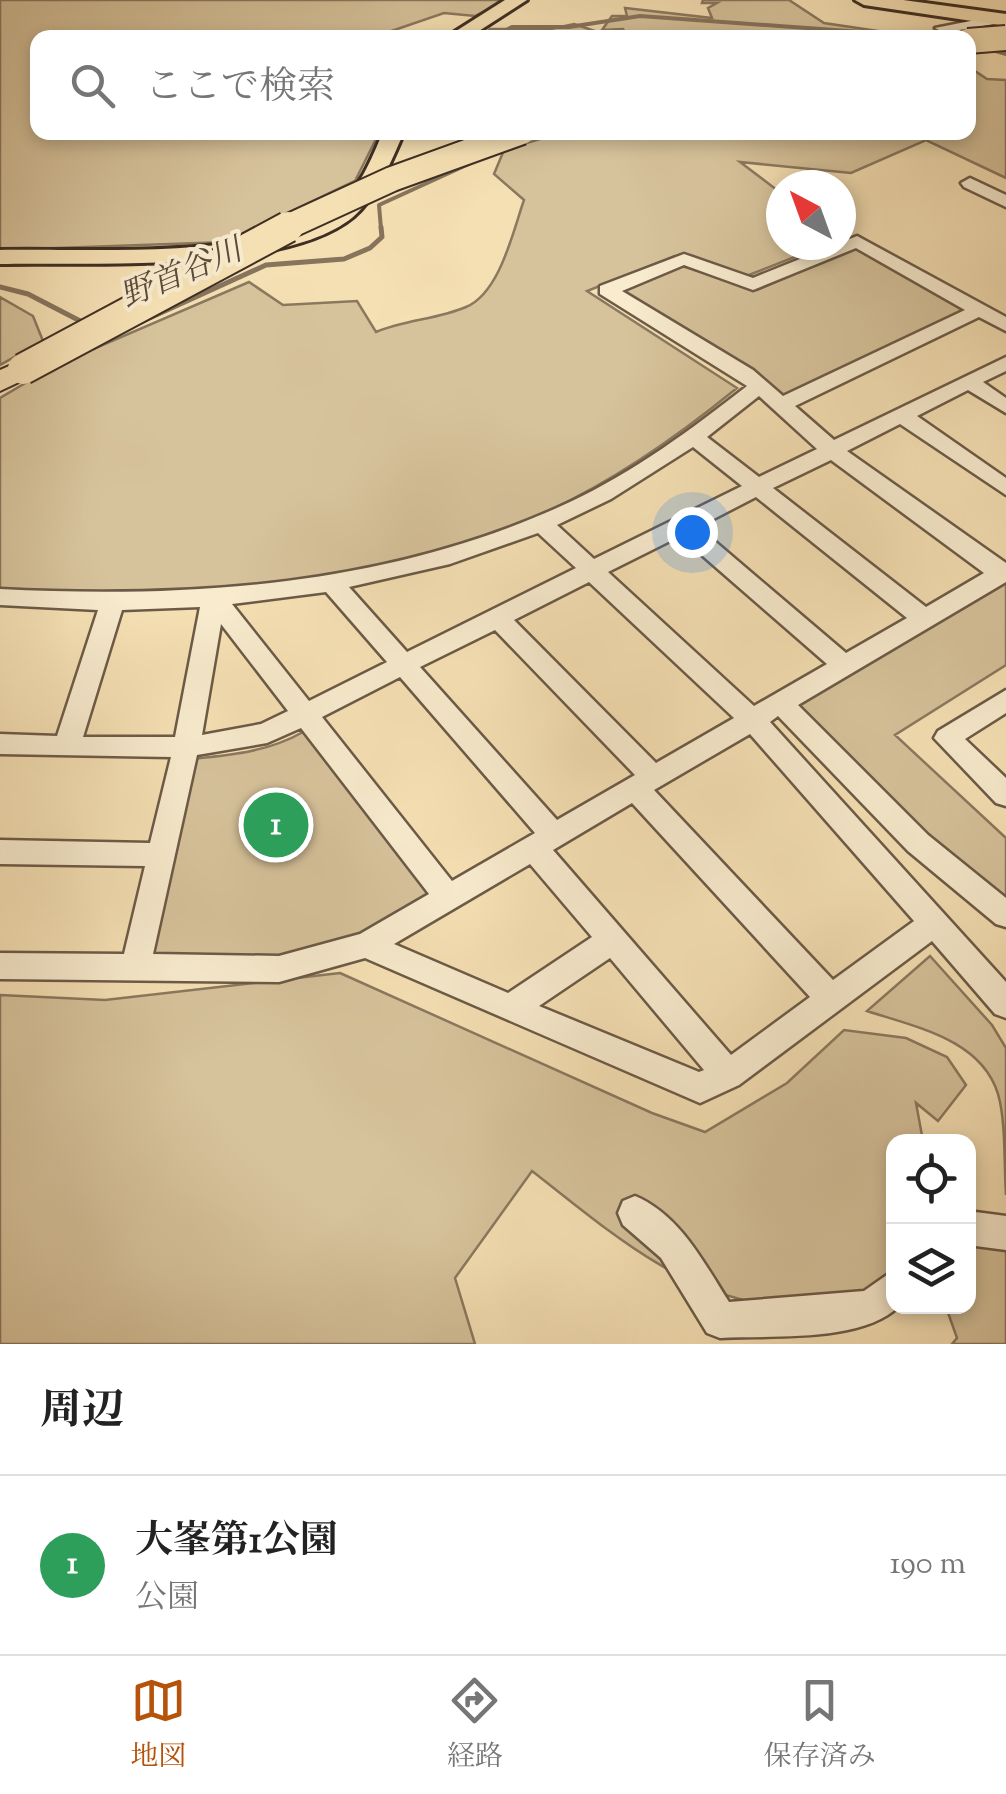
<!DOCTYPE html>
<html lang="ja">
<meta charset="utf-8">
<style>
:root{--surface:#fff;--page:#f2f2f2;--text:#222;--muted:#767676;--line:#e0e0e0;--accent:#b45309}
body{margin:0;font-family:"Sorts Mill Goudy","Noto Serif JP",serif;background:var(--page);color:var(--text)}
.controls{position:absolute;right:30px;bottom:30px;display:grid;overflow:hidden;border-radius:20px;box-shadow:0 5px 15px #0003}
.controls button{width:90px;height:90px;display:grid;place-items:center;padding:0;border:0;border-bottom:2px solid var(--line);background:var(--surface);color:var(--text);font:50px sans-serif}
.compass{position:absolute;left:766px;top:170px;width:90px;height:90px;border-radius:50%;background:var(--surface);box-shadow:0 5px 15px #0003;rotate:319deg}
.you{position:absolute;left:692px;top:532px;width:35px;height:35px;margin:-25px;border:8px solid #fff;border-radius:50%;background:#1a73e8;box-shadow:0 0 0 15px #1a73e833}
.badge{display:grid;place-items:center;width:65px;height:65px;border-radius:50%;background:var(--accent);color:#fff;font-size:32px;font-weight:700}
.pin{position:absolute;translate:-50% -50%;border:5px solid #fff;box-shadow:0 2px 10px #0006}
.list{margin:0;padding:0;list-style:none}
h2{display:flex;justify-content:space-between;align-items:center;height:130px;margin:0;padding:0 40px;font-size:42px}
h2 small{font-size:32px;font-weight:400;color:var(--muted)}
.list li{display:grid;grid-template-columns:65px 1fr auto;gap:30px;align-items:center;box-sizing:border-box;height:180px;padding:0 40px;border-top:2px solid var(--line)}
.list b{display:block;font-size:38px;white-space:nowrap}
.list p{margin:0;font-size:32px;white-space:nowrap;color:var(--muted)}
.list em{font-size:32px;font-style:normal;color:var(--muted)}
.icon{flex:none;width:55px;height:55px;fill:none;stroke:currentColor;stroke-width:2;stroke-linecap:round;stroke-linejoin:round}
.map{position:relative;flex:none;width:1006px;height:1344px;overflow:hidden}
.search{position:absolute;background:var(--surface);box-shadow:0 5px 15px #0003;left:30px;right:30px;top:30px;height:110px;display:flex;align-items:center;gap:25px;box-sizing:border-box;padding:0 35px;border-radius:20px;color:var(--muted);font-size:38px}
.sheet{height:310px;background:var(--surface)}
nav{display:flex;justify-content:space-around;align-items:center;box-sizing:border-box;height:140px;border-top:2px solid var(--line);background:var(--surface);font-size:28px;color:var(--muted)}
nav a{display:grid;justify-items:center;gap:5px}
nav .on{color:var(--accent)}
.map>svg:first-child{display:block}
</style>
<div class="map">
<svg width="1006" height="1344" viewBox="0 0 1006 1344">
<rect width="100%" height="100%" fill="#f5e0b4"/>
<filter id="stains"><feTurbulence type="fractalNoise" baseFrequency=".002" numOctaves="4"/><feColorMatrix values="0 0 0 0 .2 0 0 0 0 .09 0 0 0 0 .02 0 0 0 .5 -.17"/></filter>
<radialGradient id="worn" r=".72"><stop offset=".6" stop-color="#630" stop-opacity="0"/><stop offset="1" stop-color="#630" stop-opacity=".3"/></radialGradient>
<path fill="#d6c29b" stroke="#8a785f" stroke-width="2.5" d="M0,0h508l-33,16 -31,-3 -70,24 -336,1v94l341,1 -24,48 -129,61 -226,8z
M703,0h86l35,23 94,14 -289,1 -6,-9 -21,1 10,-14h15l-2,-8 87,10 -4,-10 9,-5h-15z
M574,24l18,6 -29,7h-82l9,-8h61z
M969,67l18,12 19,1v98l-80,-38 -75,33 -111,-11 41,31v52h44l-76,30 -15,1 -59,-20 -88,35 150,97c-60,49 -133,100 -205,130 -167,70 -354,81 -532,73v-193l56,-33 193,-83 34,23 74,-4 19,31c29,-12 62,-13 90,-25 34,-14 47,-76 58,-107l-30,-26 10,-24 59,-18h405z
M854,247l113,63 -181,86 -165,-102 1,-5 57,-24 78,25z
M0,297l33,19 10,25 -43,24z
M1006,580v85l-111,70 111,103v64l-64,-48 -143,-146 1,-8z
M303,732l125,158 -1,11 -63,35 -65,19 -143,3 -8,-9 43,-190c39,-4 77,-7 112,-27z
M930,956l62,69 14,23v147c-2,-29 0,-74 -8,-101 -17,-55 -83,-67 -131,-83z
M340,973l312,140 53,19 82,-49 57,-53 62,8 41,19 19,28 -28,36 -22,-18 7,38 -29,1 -1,128 -29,36c-30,0 -62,2 -93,-1 -93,-11 -168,-79 -239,-134l-77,107 20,66h-475v-349l105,5z
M969,1220l37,2v122h-54l5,-6 -11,-31 22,-1z"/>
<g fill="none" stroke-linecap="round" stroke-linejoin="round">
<path stroke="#87745d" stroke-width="4" d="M491,38l21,-11h57l71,-11 305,22
M989,49l17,5
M381,229l-2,-24 116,-53"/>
<path stroke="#87745d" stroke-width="5" d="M0,287l28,7 58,30
M132,326l134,-61 78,-6 26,-11 12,-11 -1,-10"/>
<g stroke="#6c5a47" stroke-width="5">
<path id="minor" d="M1001,15l5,1v6l-47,8 16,8 -7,4v-4h-14l-19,-10z
M970,178l36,17v12l-42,-20 -3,-4z
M857,236l149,81v14l-27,-14 -184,89 39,34 172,-83v14l-23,11 23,16v15l-38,-23 -51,26 89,62v17l-106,-71 -53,27 159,112v19l-208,123 130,130 78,63v29l-10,-3 -88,-73 -130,-135 -8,6 236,260v36l-11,-4 -63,-73 -193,144 -39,18 -335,-145 -86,24 -279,-3v-26l124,1 21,-88 -145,-2v-24l150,3 21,-86 -171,-3v-20l57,2 41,-126 -98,-5v-16c194,10 392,-4 570,-87 64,-30 122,-73 177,-116l-147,-92v-8l84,-32 69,24zM856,248l109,62 -182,86 -30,-26 -131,-79 62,-26 69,25zM759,396l58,53 -58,28 -52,-40zM693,447l49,39 -148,73 -37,-34 54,-26zM831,460l153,113 -58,34 -153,-119zM756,497l151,121 -61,35 -148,-126zM538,533l38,35 -169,84 -58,-65 101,-23zM680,536l147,128 -73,42 -146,-134zM589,582l145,136 -78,45 -142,-143zM326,592l61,70 -78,39 -77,-97zM200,607l-25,130h-92l39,-127zM221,624l67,87 -27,13 -59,11zM495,630l140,145 -78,45 -137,-153zM400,677l135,156 -83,48 -130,-164zM301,728l128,166 -69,40 -81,22 -126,-2 44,-199 70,-12zM750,734l164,187 -81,59 -179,-190zM632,803l178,194 -79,58 -178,-205zM530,864l62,73 -84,56 -114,-49zM610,958l94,112 -5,2 -160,-66z
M1006,690v23l-41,26 41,39v28l-10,-3 -62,-65 4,-7z
M635,1196c45,19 69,67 94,106l135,-11 30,-21v36h5c-37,37 -128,29 -179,32l-13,-5 -46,-75 -38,-33 -5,-12 5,-12z
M968,1211l38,5v34l-38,-5z"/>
</g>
<g stroke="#3e2e23" stroke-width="6">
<path id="major" d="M505,0h22l-59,38h-23z
M855,0h48l103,14v12l-142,-21z
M383,132h21c-13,30 -26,63 -51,85 -69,57 -264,45 -353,47v-14c88,-2 263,11 334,-40 25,-19 37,-50 49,-78z"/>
</g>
<g stroke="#3e2e23" stroke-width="4">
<path id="highway" d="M23,360l11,3 4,6 -4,6 -34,16v-21z"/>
</g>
<use href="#minor" fill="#f8ebce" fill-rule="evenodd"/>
<use href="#major" fill="#f5e0b4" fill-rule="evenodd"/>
<use href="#highway" fill="#f5e0b4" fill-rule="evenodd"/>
<g stroke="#3e2e23" stroke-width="28" stroke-linecap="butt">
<path id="highway-bridge-far1" d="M968,41l38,-3
M283,229l109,-50 130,-47"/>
</g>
<g stroke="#3e2e23" stroke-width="34" stroke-linecap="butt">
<path id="highway-bridge" d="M23,369l265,-142"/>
</g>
<use href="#highway-bridge-far1" stroke="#f5e0b4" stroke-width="24"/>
<use href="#highway-bridge" stroke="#f5e0b4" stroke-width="30"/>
</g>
<g text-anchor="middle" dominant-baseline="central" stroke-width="8" stroke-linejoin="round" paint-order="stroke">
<g font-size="32" font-style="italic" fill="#5c4b3b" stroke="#f8ebce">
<text transform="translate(182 275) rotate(-23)">野首谷川</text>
</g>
</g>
<rect width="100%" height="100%" filter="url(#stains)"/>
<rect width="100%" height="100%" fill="url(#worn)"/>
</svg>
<div class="controls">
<button><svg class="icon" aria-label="locate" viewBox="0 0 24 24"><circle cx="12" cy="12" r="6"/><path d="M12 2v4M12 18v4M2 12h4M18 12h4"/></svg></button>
<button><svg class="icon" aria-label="layers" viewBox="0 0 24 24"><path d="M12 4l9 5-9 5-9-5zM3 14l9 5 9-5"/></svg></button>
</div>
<svg class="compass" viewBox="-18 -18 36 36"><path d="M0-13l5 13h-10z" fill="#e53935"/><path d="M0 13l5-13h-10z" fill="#767676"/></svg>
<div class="you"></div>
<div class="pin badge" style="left:276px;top:825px;background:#2e9e5b">1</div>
<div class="search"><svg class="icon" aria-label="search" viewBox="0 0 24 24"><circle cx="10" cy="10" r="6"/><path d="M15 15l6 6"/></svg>ここで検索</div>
</div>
<section class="sheet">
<h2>周辺<small></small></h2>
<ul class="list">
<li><span class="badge" style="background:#2e9e5b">1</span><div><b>大峯第1公園</b><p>公園</p></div><em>190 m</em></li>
</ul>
</section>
<nav>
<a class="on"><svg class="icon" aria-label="map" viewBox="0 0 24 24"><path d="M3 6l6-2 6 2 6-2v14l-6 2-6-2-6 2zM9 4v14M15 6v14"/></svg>地図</a>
<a><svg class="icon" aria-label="directions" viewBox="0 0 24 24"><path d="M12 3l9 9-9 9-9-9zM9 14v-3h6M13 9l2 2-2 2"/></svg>経路</a>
<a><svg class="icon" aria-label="saved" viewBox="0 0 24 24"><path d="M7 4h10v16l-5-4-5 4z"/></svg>保存済み</a>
</nav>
